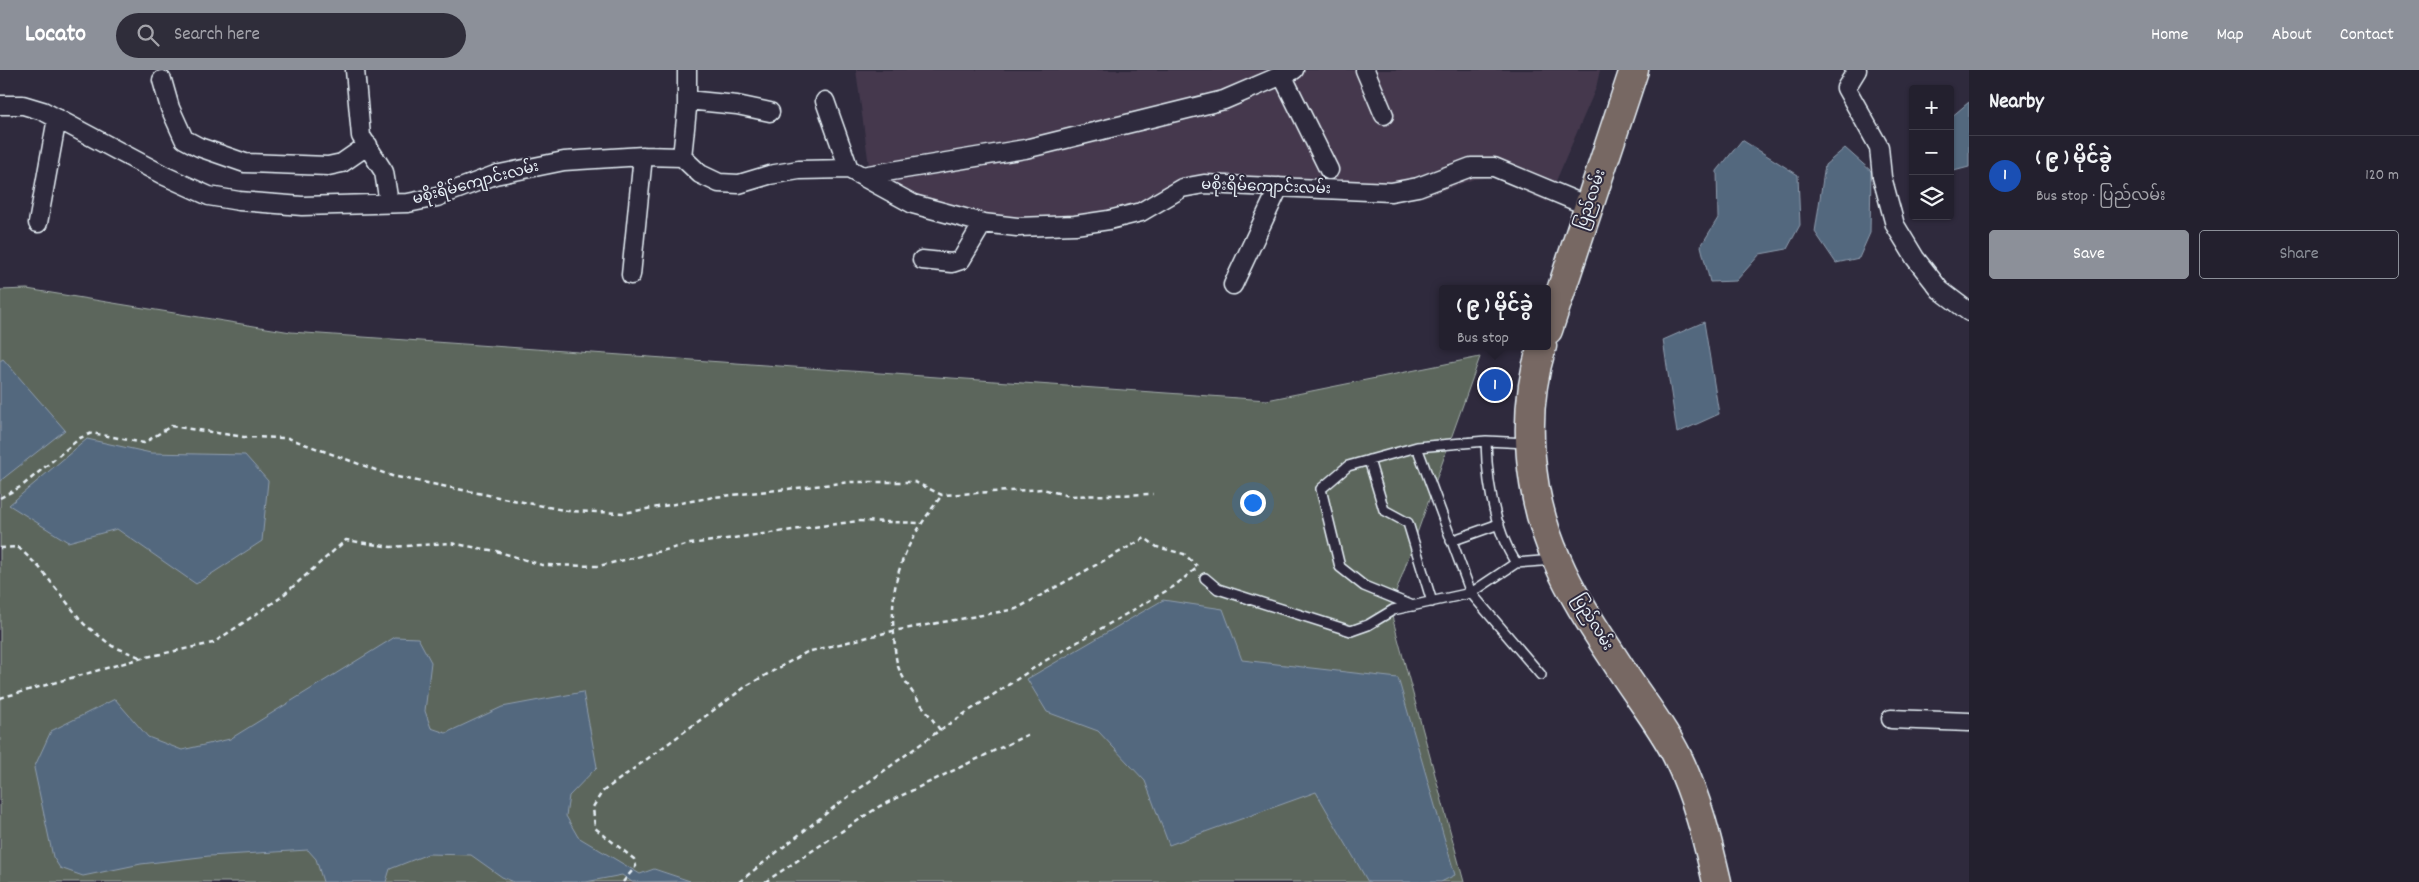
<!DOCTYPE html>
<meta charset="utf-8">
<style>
:root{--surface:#23202e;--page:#2f2d3a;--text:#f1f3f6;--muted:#a3a3aa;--line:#403e4a;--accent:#8c9099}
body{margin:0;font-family:Dekko,"Noto Sans Myanmar",sans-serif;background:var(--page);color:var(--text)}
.controls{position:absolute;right:15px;top:15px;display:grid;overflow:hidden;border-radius:5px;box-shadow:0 1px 4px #0004}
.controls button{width:45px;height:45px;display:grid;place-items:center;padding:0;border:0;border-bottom:1px solid var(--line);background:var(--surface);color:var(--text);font:25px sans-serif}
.you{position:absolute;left:1252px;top:432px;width:18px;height:18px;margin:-12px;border:4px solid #fff;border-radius:50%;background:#1a73e8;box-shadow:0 0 0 8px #1a73e833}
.badge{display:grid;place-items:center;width:32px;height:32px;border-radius:50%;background:var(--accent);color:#fff;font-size:16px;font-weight:700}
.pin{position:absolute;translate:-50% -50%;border:2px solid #fff;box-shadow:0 1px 5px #0006}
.popup{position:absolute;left:1439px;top:215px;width:112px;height:65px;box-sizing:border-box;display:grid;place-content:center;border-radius:5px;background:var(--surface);filter:drop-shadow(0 1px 4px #0005);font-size:16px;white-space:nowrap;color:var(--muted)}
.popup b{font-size:19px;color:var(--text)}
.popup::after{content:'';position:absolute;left:50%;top:100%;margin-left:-10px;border:10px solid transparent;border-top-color:var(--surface)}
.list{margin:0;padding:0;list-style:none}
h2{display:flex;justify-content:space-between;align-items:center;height:65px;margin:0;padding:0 20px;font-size:21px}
h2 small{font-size:16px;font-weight:400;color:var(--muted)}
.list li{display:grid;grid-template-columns:32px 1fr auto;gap:15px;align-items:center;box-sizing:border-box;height:80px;padding:0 20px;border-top:1px solid var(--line)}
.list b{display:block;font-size:19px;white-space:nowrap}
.list p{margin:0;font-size:16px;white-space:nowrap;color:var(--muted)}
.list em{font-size:16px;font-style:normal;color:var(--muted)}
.actions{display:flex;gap:10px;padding:15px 20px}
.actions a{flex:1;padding:11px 0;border:1px solid var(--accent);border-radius:5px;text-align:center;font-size:18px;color:var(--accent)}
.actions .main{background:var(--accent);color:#fff}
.icon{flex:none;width:28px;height:28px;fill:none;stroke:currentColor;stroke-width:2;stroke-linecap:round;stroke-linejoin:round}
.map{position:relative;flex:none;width:1969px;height:812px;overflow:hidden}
header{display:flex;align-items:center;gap:30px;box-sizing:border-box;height:70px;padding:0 25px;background:var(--accent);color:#fff}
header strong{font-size:24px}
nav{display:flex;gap:28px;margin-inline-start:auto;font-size:18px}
.search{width:350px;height:45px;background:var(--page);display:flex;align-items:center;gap:12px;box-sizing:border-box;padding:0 18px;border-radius:28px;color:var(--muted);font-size:19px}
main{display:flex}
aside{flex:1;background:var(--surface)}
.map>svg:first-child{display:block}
</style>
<header>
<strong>Locato</strong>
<div class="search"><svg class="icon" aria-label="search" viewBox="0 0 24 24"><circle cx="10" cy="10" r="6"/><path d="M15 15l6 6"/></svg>Search here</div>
<nav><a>Home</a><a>Map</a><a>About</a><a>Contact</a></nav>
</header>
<main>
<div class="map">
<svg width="1969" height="812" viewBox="0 0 1969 812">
<rect width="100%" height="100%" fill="#2f2a3d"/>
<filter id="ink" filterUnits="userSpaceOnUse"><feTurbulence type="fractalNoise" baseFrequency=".02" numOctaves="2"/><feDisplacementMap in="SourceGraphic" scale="10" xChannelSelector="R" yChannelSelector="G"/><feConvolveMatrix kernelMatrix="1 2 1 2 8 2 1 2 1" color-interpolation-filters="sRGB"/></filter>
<g filter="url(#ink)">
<path fill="#44394d" d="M856,0h744l-4,18 -49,114 -53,-25 -20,2 -47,17 -33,6 -186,-10 -188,36 -148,-40z"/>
<path fill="#5c665b" stroke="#a2acaa" d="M27,219l264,43 976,68 213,-43 -90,252 74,273h-1464v-592z"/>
<path fill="#53677e" stroke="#8f9eaf" d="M1969,32v65l-19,5v-54z
M1742,70l56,35 2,50 -13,24 -27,5 -24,27 -26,1 -9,-36 17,-28 -1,-47z
M1845,78l26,23 -1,62 -11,25 -23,5 -21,-31 10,-67z
M1704,252l15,92 -42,19 -14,-93z
M3,289l62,71 -65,51v-120z
M87,369l64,14 94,2 23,26 -6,60 -66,43 -79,-55 -49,13 -59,-37z
M1163,530l60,9 19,51 156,18 57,197 -14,7h-73l-52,-90 -147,53 -24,-64 -47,-50 -51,-19 -20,-33z
M395,567l23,1 13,24 -6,49 6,17 15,5 56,-26 81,-15 14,75 -28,29 -3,20 12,21 62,37 14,-5 36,12 -58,1 -10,-7 -36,7h-72l-12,-5 -31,-22 -43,-1 -38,15 -4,13h-63l-7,-23 -8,-9 -99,6 -68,8 -58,12 -23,-8 -7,-11 -19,-89 17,-37 64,-32 33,38 34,13 48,-11z"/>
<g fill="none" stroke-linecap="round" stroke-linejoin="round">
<g stroke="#e8f1f8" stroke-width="12">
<path id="service" d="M1527,373l-41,-2c1,41 7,86 30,122l38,-3
M1417,377l69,-6
M1369,390l15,50 24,13 24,79
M1451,471l48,-17
M1205,508l13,11 133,42 17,-6 25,-15 78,-17 70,82
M1413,536l-49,-20 -24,-19 -19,-78 27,-23 69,-19 54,146 45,-30"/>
</g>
<g stroke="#e8f1f8" stroke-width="21">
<path id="minor" d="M355,0l6,66 23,36 5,31
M1365,0l19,45
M1857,0l-11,18 33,59 3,30 13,48 20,33 25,32 29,22
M1282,5l47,95
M162,10l8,28 14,31 15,8 46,16 83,3 14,-3 26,-18
M687,30l50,5 33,7
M825,31l24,68
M0,35h23l20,6 122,65 44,20 30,5 63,5 106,-3 29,-6 58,-22 69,-14 79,-5 39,1 18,17 19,9 20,1 30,-9 30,-5 50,-1 64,35 70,19 34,4 58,-2 34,-5 32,-8 41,-24 22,-4 187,8 27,-5 53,-20h23l96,40
M682,87l5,-48v-39
M862,106l163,-27 199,-49 70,-30
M38,153l19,-105
M922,190l30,3 9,-3 22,-37
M631,205l12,-119
M1233,215l46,-98
M1891,649l78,3"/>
</g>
<g stroke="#e8f1f8" stroke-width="31">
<path id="trunk" d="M1548,260l86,-260
M1542,276c-21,68 -14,150 15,214 17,40 44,78 67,114 17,26 40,55 53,82 20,41 30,83 40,126"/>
</g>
<path stroke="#e8f1f8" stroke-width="2.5" stroke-dasharray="5 4" stroke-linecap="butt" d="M0,428l22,-12 58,-48 12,-5 52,10 27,-17 73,11 44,1 104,38 176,35 56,2 90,-16 137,-15h64l27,13 101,-6 26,7 84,-2
M0,478l18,-1 21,20 45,57 28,22 30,12
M0,628l142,-40 71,-15 67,-45 66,-58 45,7 59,-4 46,8 46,14 57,1 91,-22 168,-23 63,2
M940,660c-13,-19 -31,-39 -41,-61 -4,-10 -4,-22 -5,-34 -6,-59 13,-94 48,-140
M623,812l13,-16 -2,-7 -39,-31 -2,-21 9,-15 146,-107 59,-33 86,-21 123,-22 129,-71 12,9 27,7 13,12
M739,812l94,-74 107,-78 103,-68 130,-75 25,-20
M765,812l115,-76 151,-73"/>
<use href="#service" stroke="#2f2a3d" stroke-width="9"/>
<use href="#minor" stroke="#2f2a3d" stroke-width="18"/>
<use href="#trunk" stroke="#776864" stroke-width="28"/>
</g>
</g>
<g text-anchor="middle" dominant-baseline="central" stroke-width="4" stroke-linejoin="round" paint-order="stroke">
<g font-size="15" fill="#e8f1f8" stroke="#2f2a3d">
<text transform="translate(476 114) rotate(-15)">မစိုးရိမ်ကျောင်းလမ်း</text>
<text transform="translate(1266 118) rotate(2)">မစိုးရိမ်ကျောင်းလမ်း</text>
<text transform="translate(1592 130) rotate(-71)">ပြည်လမ်း</text>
<text transform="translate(1592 553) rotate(59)">ပြည်လမ်း</text>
</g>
</g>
</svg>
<div class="controls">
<button>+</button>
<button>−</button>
<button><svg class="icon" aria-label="layers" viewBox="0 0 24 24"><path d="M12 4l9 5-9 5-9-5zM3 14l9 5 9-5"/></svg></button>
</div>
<div class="you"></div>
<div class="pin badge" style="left:1495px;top:315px;background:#1a4fb4">1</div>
<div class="popup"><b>( ၉ ) မိုင်ခွဲ</b>Bus stop</div>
</div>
<aside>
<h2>Nearby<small></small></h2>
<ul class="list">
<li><span class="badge" style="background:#1a4fb4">1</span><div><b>( ၉ ) မိုင်ခွဲ</b><p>Bus stop · ပြည်လမ်း</p></div><em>120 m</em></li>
</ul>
<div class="actions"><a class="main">Save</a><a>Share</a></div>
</aside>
</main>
